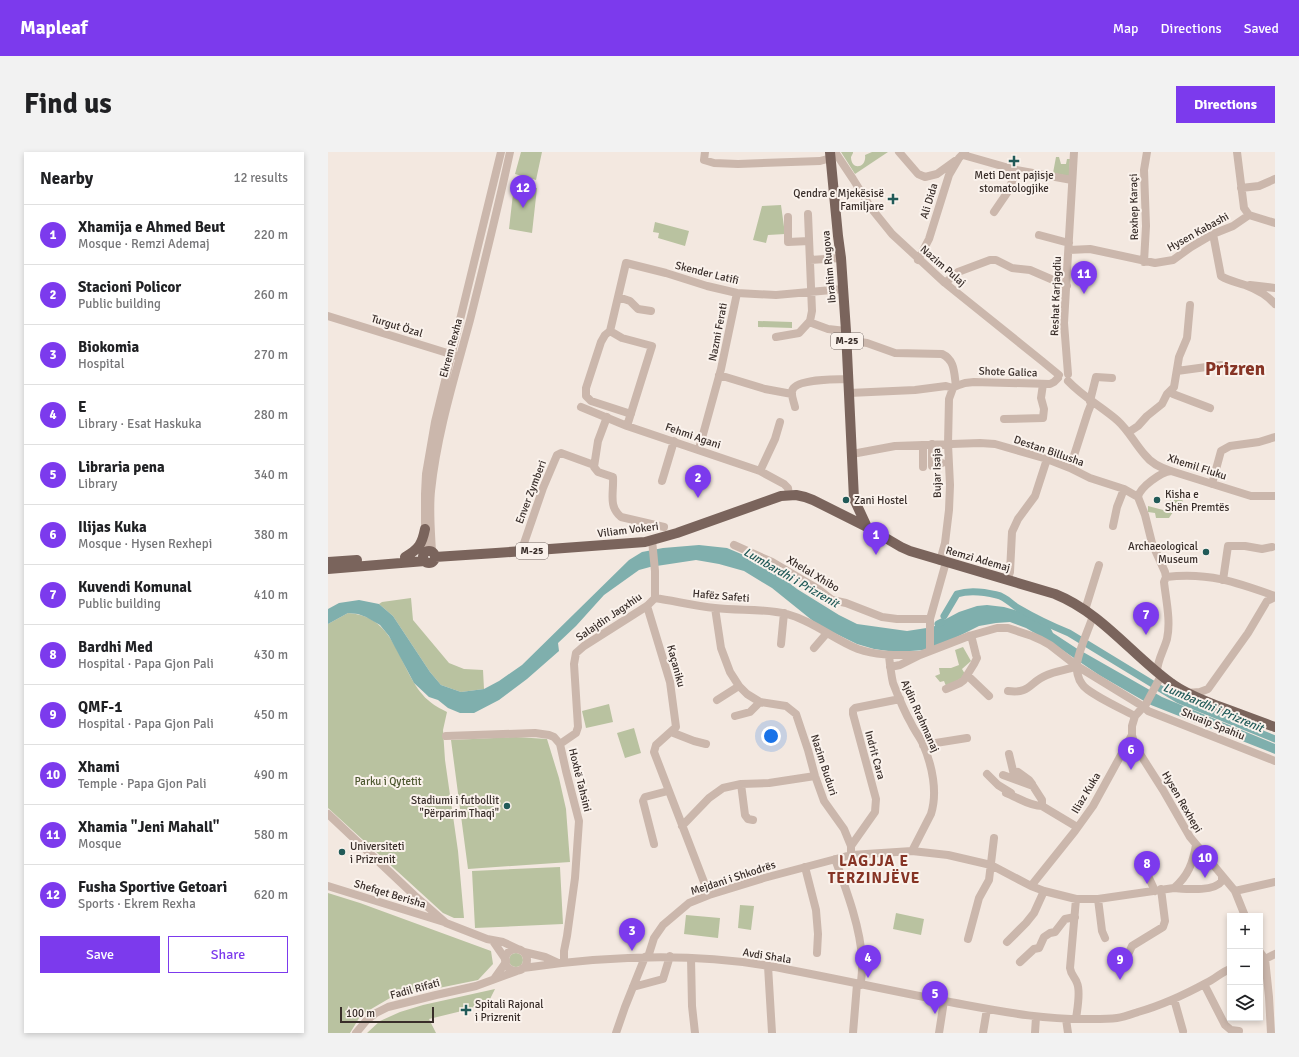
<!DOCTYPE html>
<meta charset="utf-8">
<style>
:root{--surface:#fff;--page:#f2f2f2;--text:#202124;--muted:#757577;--line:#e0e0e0;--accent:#7c3aed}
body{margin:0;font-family:Signika,sans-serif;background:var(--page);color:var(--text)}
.controls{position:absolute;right:12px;bottom:12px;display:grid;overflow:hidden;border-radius:0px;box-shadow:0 2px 6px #0003}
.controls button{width:36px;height:36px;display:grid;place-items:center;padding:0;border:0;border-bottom:1px solid var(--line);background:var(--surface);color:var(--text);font:20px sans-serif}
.scale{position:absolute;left:12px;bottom:10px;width:94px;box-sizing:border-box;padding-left:4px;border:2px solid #392e2a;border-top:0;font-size:11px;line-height:14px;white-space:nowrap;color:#392e2a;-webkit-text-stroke:3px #faf2ec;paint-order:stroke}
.you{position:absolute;left:443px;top:584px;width:14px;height:14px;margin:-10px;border:3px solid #fff;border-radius:50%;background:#1a73e8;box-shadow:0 0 0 6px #1a73e833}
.badge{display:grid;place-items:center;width:26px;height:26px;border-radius:50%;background:var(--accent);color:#fff;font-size:13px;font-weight:700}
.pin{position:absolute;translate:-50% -33px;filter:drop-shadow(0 1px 2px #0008)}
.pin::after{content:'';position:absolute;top:21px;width:14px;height:12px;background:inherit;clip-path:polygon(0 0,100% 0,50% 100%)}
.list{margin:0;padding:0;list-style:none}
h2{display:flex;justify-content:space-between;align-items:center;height:52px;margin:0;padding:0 16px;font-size:17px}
h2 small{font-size:13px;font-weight:400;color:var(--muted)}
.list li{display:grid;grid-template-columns:26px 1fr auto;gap:12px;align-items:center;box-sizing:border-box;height:60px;padding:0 16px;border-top:1px solid var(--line)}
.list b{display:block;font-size:15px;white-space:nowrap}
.list p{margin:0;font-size:13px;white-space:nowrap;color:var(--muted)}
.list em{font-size:13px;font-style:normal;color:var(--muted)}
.actions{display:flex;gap:8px;padding:12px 16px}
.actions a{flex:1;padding:9px 0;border:1px solid var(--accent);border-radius:0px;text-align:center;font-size:14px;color:var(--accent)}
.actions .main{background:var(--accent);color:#fff}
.icon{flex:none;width:22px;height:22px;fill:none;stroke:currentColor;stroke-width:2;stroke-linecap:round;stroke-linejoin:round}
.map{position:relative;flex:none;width:947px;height:881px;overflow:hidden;border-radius:0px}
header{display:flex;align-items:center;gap:24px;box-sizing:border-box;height:56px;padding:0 20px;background:var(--accent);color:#fff}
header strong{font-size:19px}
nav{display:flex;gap:22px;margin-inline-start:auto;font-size:14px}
.intro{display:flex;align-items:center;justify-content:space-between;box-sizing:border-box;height:96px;padding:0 24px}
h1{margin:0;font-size:28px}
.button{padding:10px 18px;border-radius:0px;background:var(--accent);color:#fff;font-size:14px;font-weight:700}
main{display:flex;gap:24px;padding:0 24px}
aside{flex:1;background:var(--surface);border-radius:0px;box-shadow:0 2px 6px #0003}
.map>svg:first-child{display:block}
</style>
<header>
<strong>Mapleaf</strong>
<nav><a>Map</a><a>Directions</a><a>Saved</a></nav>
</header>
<div class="intro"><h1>Find us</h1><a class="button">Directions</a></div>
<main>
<aside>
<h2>Nearby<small>12 results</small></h2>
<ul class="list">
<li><span class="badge">1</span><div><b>Xhamija e Ahmed Beut</b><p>Mosque · Remzi Ademaj</p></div><em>220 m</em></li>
<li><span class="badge">2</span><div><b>Stacioni Policor</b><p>Public building</p></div><em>260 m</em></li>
<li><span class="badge">3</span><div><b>Biokomia</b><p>Hospital</p></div><em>270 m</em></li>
<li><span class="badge">4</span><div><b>E</b><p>Library · Esat Haskuka</p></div><em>280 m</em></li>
<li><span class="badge">5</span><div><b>Libraria pena</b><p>Library</p></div><em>340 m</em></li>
<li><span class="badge">6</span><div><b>Ilijas Kuka</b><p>Mosque · Hysen Rexhepi</p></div><em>380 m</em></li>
<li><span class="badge">7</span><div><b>Kuvendi Komunal</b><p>Public building</p></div><em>410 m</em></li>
<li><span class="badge">8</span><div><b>Bardhi Med</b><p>Hospital · Papa Gjon Pali</p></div><em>430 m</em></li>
<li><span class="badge">9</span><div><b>QMF-1</b><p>Hospital · Papa Gjon Pali</p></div><em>450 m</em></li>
<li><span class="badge">10</span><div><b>Xhami</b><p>Temple · Papa Gjon Pali</p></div><em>490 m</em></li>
<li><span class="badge">11</span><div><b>Xhamia &quot;Jeni Mahall&quot;</b><p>Mosque</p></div><em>580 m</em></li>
<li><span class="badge">12</span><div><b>Fusha Sportive Getoari</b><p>Sports · Ekrem Rexha</p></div><em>620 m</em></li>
</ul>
<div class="actions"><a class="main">Save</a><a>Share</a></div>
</aside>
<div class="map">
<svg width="947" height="881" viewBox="0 0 947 881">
<rect width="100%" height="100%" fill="#f3e8e0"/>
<path fill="#b9c2a0" d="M193,0h21l-6,28 -21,-6z
M513,0h12v1l-2,4c0,14 16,11 14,-2l7,-3h16l-33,22z
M728,5h3l2,7h5l1,-5h3l-1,17 -16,-3z
M186,33l23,3 -5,45 -23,-4z
M453,53l4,29 -17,1 -2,8 -13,-3 9,-34z
M327,70l34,9 -4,15 -27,-8 1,-5 -6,-1z
M430,169l34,1v6l-34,-1z
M851,338l4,12 -6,4 -8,12h-13l-1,-5 -7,-1v-6l19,5 5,-7 -2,-3 1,-3 -1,-7z
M83,446l2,22 36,43 15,6 19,1 1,19 -23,3 -20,-7 -11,-13 -37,-56 -14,-12 3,-2z
M20,461c51,3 50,60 80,87 5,5 13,9 19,12l-4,18 2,30 13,91 6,67h-10l-11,-5 -115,-105v-184z
M635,495l8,14 -9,8 3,5 -3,4 -16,8 -2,-5 -4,1 -5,-6 5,-2 -1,-6h12l8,-3 -4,-15z
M281,552l4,18 -27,6 -4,-17z
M306,576l7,25 -16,5 -8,-25z
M188,585l31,2 12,39 7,31 4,53 -102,7 -17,-129z
M232,715l3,57 -88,4 -3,-57z
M0,741l32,10 131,48 2,13 -15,16 -88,18 -29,17 -11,18h-22z
M412,753l14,1 -3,24 -13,-2z
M568,761l28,6 -3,16 -28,-6z
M358,763l34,3 -2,20 -34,-4z
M181 808a7 7 0 1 1 14 0a7 7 0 1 1-14 0Z
M167,837l-6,12 -19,8 -41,10 7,14h-69l13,-12 20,-9 23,-7z"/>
<path fill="#7fafad" d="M371,393l28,3 26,11 21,12 23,18 42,26 18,9 50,7 26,-4 5,-3 1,1 5,-3v-2l15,-8 18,-6 10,-1 17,2 21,6 25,14 3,6 23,15 86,49 113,47v10l-124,-49 -52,-30 -47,-32 -26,-15 -16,-6 -14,1 -17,3 -44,22 -10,2 -30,2 -21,-3 -17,-5 -39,-19 -46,-37 -28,-17 -25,-7 -23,-4 -46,7 -11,3 -35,25 -28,31 -18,17 1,8 -32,28 -28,21 -25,13h-14l-12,-5 -10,-8 -9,-3 -15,-14 -25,-47 -9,-11 -14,-8 -8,-3 -10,-1 -20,11v-15l11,-6 20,-3 20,4 14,12 37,56 11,13 20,7 23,-3 15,-8 23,-16 107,-105 13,-8 21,-4z"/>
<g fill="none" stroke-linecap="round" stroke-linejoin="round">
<path stroke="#7fafad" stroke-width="7" d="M616,464l13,-22c12,-4 28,-2 40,1 9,2 14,9 21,13 17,10 34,18 51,25l110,67 96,39
M610,472l4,-2"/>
<path stroke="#cbb7ac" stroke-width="8" d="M377,0l-1,8 10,3 24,1 82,-3 11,-3
M507,0l18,27 18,29 21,26 53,49 97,78 17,14
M571,0l19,22 7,3 12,-3 18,-13
M909,0l7,56 5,7
M635,3l53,15 56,10
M913,36l18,-2 16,-7
M666,60l15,-22 7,-20
M921,63l26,8
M460,65v25l21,-1
M885,82l8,42c8,5 15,6 24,9 11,4 22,10 30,19
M711,83l30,8
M741,98l21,-1 65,14 18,-3 18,-13 22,-13 20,-8 16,-11
M482,108l31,-2
M590,108l11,-21 20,-64 10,-17 6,-6
M816,110l2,-36 -2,-56 3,-18
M617,131l13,-11 32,-12h6l16,8 18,2 37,16
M922,133l25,3
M290,145l12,4 8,8 13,2
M0,164l129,40
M481,170l19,7 18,2
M282,179l-5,4 -4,7 -15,46v8l5,5 40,13
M448,185l23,-4 11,-12 2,-10 -4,-97
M519,188l20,3 28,10 47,1c13,6 12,19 14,32
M849,219l44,-6
M740,222l-4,-51 10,-171
M391,223l46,14 27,5
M740,229c15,16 34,26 50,40 11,10 17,23 27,34 6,8 16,13 26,16l80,25h24
M628,234l9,-3 9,-1 76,2 4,-2 4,-4
M844,238l1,4 37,14
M521,241l66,-3 31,-4 7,2
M762,249l6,-24 16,1
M253,255l46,19 133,45 24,13 4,4 1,7
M467,255c-1,-5 -4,-11 -3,-16 3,-13 45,-11 57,-12
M279,265l-9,24 -4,26 4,5 15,5c1,16 -5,29 8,40l43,10
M676,267l39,-1 1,-9 -3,-11 2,-14
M299,274l25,-80 -30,-8 -12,-7 16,-68 40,10 41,13 30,7 39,2 67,-6
M801,280l9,-6 9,-10 15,-12 5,-10 7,-7 5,-30 8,-19 3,-33
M604,292v22l10,-3
M371,297l22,-80 16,-76
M524,302l43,-8 85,-3 15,1 52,15 23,9 20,10 34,11 14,8
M595,315v-22
M742,316l18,-56 4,-10
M432,319l15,-32 5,-17
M334,329l12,-40
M884,332l9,-33 9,-5 29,-4 16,-5
M810,345l7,18 7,28 13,29 1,5 -2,5c2,18 7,39 3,57 -3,11 -10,22 -10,33
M810,345c2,-10 23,-25 33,-26
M785,374l4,-19 7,-18
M406,393l38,17 46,27 14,11 14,3 36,14 15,2h33
M97,400v-58l1,-20 9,-52 66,-270
M104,400c-1,-20 -3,-41 -1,-61 6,-58 24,-115 39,-171 14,-56 28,-112 40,-168
M193,400l22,-64 14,-33 4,-2 33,12
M612,409l5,-18 4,-33 1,-25 -2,-41 1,-45 4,-11 3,-2
M838,425c42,-5 70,5 109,19
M679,428l3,-8 2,-40 6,-13 17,-23 12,-37
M895,428l5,-34h17l17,3 10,-2
M327,446c20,3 40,8 60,10 24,3 49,0 72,6 26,7 46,25 71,35 20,7 38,6 60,6
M319,454l23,76 6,45 -20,18 -2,7 55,143
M387,456l6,40 9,24 9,14 8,8 13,8 26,4 10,8 12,36 7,26 9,25 20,28 7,17v9
M757,458l14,-45
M765,464c-5,15 -13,31 -16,47 -1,7 1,16 5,21 5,9 42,26 53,32
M453,492l3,-31
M486,496l13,-15
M602,499v-32l16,-57
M561,504c1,9 2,18 4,27 5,13 11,28 18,40 3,7 9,14 12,21 9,21 15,48 8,70l-19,37
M562,515l10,-2 20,-10 49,-19 28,-8h11l24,8 9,4 9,5 27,21 67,41 4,4 127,50
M639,523l22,21
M618,537l14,-6 4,-3 10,-16 3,-6 -1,-3 -4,-16 -3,-3
M680,539c23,3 21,-9 39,-16 9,-4 20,-5 30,-9
M859,541l13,-1 8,-3 40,-56 19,-32 8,-4
M389,548l22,-14
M407,564l15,-4 10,-10
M343,580l23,9 12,3
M804,583l3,11 28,44 27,47 45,54 10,25
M118,584l89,-3 14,2 5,2 6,7 6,27 13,50 -4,57 -8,58 -3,15v11
M232,592l16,-11 2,-6 -4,-63 2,-11 8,-7 63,-40 8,-8v-27l-3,-31
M595,593l44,-7
M681,602l6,25
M690,620l11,8 3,4
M659,622l11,11 13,8
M675,623l30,11 9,14v6l35,21
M413,632l4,31 3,4 5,1
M678,641c11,4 23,13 36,13
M0,662l86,81 32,28 41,16 16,3 17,8
M354,674l27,-28 14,-10 18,-4 28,-1 46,-7
M326,692l-11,-43 2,-4 23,-6
M523,694l24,-34 1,-13 -23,-85v-4l2,-2 45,-9
M507,707c11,30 26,70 27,101 1,8 -1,17 -1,25
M815,713l12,26
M477,715l11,43 2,24 -1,19
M0,734l116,36
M703,734l44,-55 18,-25 39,-71v-9l3,-10 11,-12 15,-28
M846,736c13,1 40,4 48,-7v-5
M907,739l40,-9
M770,747l4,32 3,7
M640,787l11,-41 10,-18 5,-42
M165,789l13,19
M679,790l19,-19 8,-10 10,-22
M177 808a11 11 0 1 1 22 0a11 11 0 1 1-22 0Z
M196,800l21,5 13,6
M932,800l5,7 4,38 2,36
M320,805l6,-19 9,-13 26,-22 20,-8 55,-17 87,-23 61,-4 36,4 43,10 40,21 13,5 32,8h22l76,-11c14,-12 19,-25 22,-43
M363,806l1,48 3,27
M937,807l10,-5
M790,808l7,1 7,-15 31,-19 2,-6 -4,-32
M692,810l14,-13 5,-1 5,-11 6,-4 5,-1 10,-13 10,-2
M440,814l4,67
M195,816c82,-12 165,-16 246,-2 66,12 131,27 197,39 43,8 82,15 126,14 8,0 17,0 25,-1 7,-1 15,-4 21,-6 25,-7 48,-18 70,-30 8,-4 14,-10 22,-13
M166,827l12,-17
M876,832l21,41 6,5 8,1
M305,835l30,-8 7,-23
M846,847l9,32
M738,867l2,14
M748,867c1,-9 5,-27 1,-36 -2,-6 -6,-8 -7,-15l6,-69
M28,881l10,-12 10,-8 12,-6 48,-12 40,-9 41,-15
M288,881l9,-26 20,-50
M525,881l4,-49
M611,881l5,-32
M655,881l4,-24
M707,881l1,-16"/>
<path stroke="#7a645c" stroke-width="10" d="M502,0l8,84 3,22 5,73 8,168 13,28
M95 405a6 6 0 1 1 12 0a6 6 0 1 1-12 0Z
M77,405c14,-8 17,-13 20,-28
M107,405l61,-4 149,-11 32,-9 104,-37 15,-1 9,2 8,3 54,27 34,20 9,4 145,43c47,19 76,60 116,89 13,10 29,16 44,22 20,7 40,15 60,22
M0,410l29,-2
M0,417l97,-8"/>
</g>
<g fill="#215a58" stroke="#faf2ec" stroke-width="1.5">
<path d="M684 3h4v4h4v4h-4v4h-4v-4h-4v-4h4z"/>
<path d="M563 41h4v4h4v4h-4v4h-4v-4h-4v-4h4z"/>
<circle cx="518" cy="348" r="4"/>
<circle cx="829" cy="348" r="4"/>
<circle cx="878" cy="400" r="4"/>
<circle cx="179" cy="654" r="4"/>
<circle cx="14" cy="700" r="4"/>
<path d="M136 852h4v4h4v4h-4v4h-4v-4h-4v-4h4z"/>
</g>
<g text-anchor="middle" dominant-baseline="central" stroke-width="4" stroke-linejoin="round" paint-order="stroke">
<g fill="#faf2ec" stroke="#736964" stroke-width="1">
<rect x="503" y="181" width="32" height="16" rx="3"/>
<rect x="188" y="391" width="32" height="16" rx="3"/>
</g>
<g font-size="10" font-weight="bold" fill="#392e2a">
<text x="519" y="189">M-25</text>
<text x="204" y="399">M-25</text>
</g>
<g font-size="11" fill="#392e2a" stroke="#faf2ec" text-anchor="start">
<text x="686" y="23" text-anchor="middle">Meti Dent pajisje<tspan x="686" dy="13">stomatologjike</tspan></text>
<text x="556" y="41" text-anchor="end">Qendra e Mjekësisë<tspan x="556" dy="13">Familjare</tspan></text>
<text x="837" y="342">Kisha e<tspan x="837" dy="13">Shën Premtës</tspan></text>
<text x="526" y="348">Zani Hostel</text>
<text x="870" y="394" text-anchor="end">Archaeological<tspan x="870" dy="13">Museum</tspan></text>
<text x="171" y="648" text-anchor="end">Stadiumi i futbollit<tspan x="171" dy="13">"Përparim Thaqi"</tspan></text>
<text x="22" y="694">Universiteti<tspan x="22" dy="13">i Prizrenit</tspan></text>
<text x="147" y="852">Spitali Rajonal<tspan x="147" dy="13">i Prizrenit</tspan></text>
</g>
<g font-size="11" fill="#392e2a" stroke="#faf2ec">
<text transform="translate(601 49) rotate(-73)">Ali Dida</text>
<text transform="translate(806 55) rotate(-91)">Rexhep Karaçi</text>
<text transform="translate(870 80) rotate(-29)">Hysen Kabashi</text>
<text transform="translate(615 114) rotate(41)">Nazim Pulaj</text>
<text transform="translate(501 115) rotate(-95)">Ibrahim Rugova</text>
<text transform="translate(379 121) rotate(14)">Skender Latifi</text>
<text transform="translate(728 144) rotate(-88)">Reshat Karjagdiu</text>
<text transform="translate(69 174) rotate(17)">Turgut Özal</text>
<text transform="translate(390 180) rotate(-79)">Nazmi Ferati</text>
<text transform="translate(123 196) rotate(-75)">Ekrem Rexha</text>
<text transform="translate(680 220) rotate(2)">Shote Galica</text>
<text transform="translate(365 284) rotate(19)">Fehmi Agani</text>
<text transform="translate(721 299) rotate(19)">Destan Billusha</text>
<text transform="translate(869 315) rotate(18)">Xhemil Fluku</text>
<text transform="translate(609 321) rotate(-91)">Bujar Isaja</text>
<text transform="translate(203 340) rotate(-69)">Enver Zymberi</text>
<text transform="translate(300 378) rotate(-7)">Viliam Vokeri</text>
<text transform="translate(650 407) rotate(16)">Remzi Ademaj</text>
<text transform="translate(485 422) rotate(31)">Xhelal Xhibo</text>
<text transform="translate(393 444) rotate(5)">Hafëz Safeti</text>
<text transform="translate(281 465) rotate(-34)">Salajdin Jagxhiu</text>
<text transform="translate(348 514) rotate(75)">Kaçaniku</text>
<text transform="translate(592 564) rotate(66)">Ajdin Rrahmanaj</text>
<text transform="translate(885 572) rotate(22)">Shuaip Spahiu</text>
<text transform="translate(547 603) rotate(75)">Indrit Cara</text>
<text transform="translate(496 613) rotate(72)">Nazim Buduri</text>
<text transform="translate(252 628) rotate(76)">Hoxhë Tahsini</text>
<text transform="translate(758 641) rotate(-59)">Iliaz Kuka</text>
<text transform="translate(854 650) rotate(60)">Hysen Rexhepi</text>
<text transform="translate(405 726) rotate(-18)">Mejdani i Shkodrës</text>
<text transform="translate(62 742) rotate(17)">Shefqet Berisha</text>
<text transform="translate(439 804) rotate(9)">Avdi Shala</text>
<text transform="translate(87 837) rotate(-15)">Fadil Rifati</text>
</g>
<g font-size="11" fill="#4c572f" stroke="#faf2ec">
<text x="60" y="629">Parku i Qytetit</text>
</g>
<g font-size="12" font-style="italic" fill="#215a58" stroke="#faf2ec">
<text transform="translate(463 426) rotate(30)">Lumbardhi i Prizrenit</text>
<text transform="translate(885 556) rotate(23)">Lumbardhi i Prizrenit</text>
</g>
<g font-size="15" font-weight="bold" letter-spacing="1" fill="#863425" stroke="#faf2ec">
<text x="546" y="709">LAGJJA E<tspan x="546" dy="17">TERZINJËVE</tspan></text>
</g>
<g font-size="19" font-weight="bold" fill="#863425" stroke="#faf2ec">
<text x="907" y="217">Prizren</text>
</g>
</g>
</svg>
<div class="controls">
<button>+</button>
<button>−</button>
<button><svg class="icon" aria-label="layers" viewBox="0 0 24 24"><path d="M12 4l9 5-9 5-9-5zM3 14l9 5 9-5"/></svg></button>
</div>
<div class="scale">100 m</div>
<div class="you"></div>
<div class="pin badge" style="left:548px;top:403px">1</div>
<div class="pin badge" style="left:370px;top:346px">2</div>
<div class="pin badge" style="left:304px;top:799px">3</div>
<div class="pin badge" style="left:540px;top:826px">4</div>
<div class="pin badge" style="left:607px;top:862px">5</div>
<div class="pin badge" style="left:803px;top:618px">6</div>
<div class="pin badge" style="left:818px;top:483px">7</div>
<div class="pin badge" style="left:819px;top:732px">8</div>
<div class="pin badge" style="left:792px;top:828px">9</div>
<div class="pin badge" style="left:877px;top:726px">10</div>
<div class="pin badge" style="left:756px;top:142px">11</div>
<div class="pin badge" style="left:195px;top:56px">12</div>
</div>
</main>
